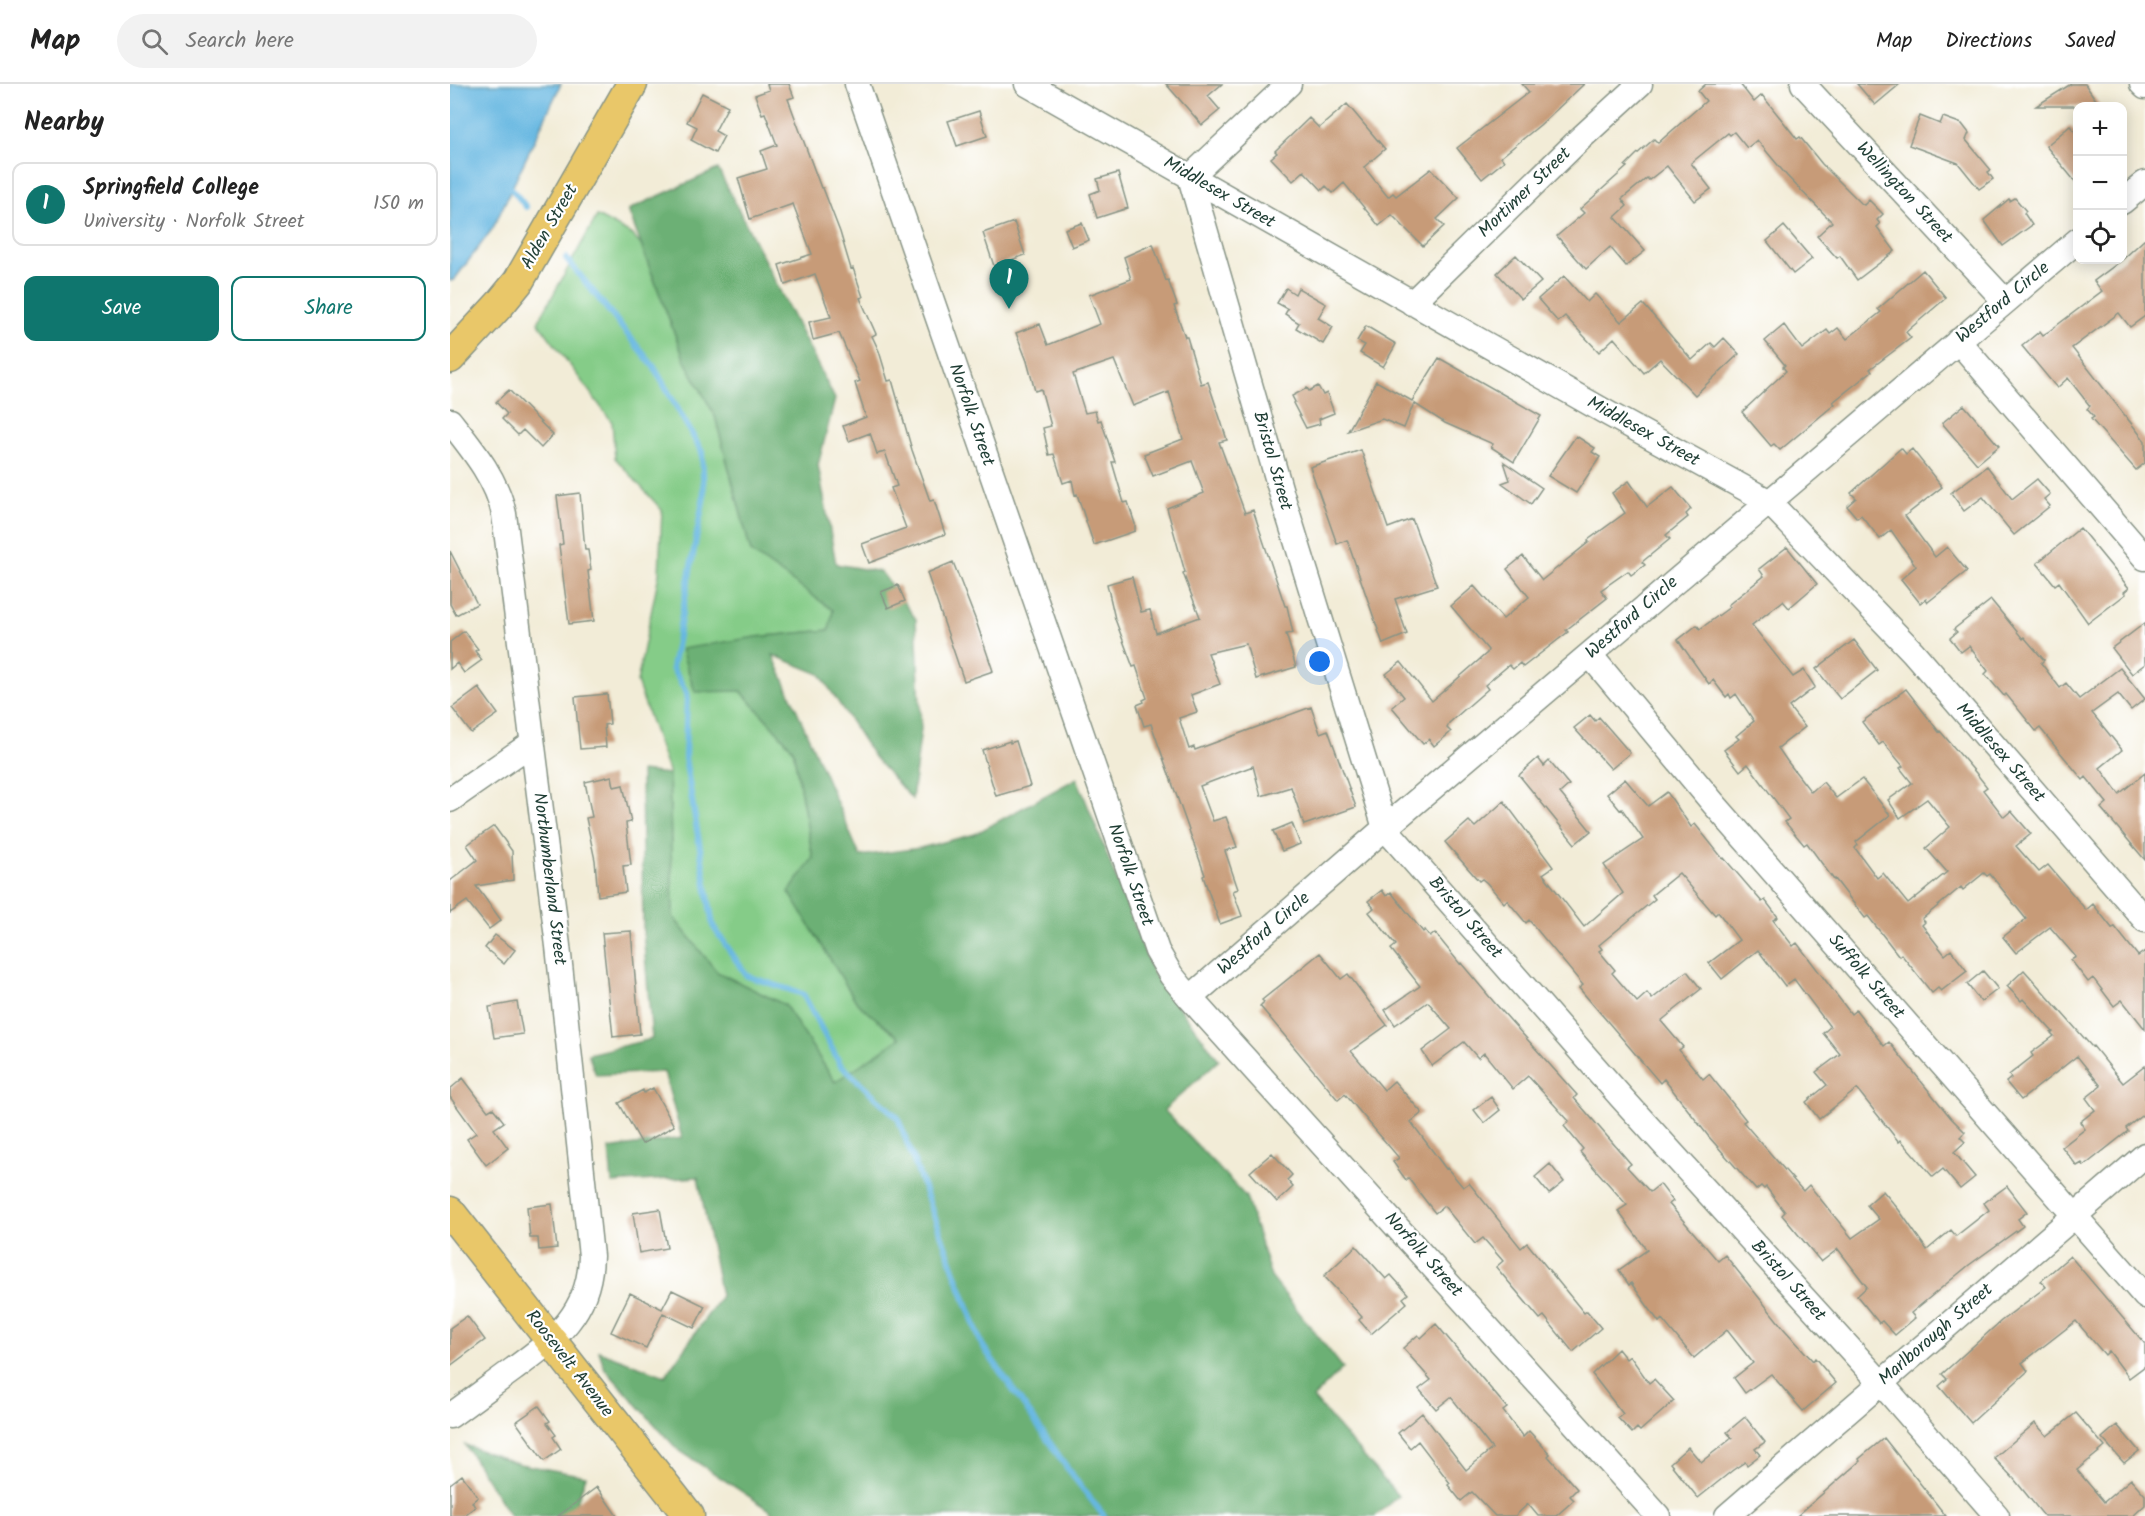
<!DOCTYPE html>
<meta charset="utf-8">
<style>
:root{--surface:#fff;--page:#f2f2f2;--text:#222;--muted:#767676;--line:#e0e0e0;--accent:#0f766e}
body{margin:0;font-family:Kalam,sans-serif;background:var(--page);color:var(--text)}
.controls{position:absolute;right:18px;top:18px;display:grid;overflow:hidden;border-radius:12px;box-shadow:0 3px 15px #0003}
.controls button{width:54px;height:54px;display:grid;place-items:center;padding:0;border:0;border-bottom:2px solid var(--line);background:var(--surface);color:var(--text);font:30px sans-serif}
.you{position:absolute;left:870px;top:578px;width:21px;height:21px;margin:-15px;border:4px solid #fff;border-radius:50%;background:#1a73e8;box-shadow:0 0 0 9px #1a73e833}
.badge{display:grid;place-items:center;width:39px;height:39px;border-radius:50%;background:var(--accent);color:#fff;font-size:20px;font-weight:700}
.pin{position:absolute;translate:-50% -50px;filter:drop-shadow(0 2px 3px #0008)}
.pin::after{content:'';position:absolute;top:32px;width:21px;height:18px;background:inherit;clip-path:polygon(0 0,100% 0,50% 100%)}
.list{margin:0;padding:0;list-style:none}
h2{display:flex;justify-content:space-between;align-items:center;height:78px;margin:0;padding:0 24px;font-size:26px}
h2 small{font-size:20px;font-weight:400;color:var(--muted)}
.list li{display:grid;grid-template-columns:39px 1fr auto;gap:18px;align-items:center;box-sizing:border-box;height:84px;margin:0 12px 12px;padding:0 12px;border:2px solid var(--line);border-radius:12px}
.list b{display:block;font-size:22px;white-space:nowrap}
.list p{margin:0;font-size:20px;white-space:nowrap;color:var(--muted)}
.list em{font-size:20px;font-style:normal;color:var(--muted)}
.actions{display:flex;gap:12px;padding:18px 24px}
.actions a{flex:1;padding:14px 0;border:2px solid var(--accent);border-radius:12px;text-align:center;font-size:21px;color:var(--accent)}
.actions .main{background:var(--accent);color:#fff}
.icon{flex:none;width:33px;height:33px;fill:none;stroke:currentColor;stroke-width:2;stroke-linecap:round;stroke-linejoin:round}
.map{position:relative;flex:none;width:1695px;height:1432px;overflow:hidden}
header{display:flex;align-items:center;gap:36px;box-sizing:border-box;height:84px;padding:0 30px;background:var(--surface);border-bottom:2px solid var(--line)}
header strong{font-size:28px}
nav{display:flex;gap:33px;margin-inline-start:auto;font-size:21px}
.search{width:420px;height:54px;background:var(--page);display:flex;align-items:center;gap:15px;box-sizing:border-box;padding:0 21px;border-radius:33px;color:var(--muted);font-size:22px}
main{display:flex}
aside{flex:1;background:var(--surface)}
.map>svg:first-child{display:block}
</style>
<header>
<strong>Map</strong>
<div class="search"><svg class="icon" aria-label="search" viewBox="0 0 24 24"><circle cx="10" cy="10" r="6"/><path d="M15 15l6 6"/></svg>Search here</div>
<nav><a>Map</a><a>Directions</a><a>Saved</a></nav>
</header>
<main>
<aside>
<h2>Nearby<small></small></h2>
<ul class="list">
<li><span class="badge">1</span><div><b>Springfield College</b><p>University · Norfolk Street</p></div><em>150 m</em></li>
</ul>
<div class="actions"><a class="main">Save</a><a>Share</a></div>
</aside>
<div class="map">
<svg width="1695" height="1432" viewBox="0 0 1695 1432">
<rect width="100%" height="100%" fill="#fff"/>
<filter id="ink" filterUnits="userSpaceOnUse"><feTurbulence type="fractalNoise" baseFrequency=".0167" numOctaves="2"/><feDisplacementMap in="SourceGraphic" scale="12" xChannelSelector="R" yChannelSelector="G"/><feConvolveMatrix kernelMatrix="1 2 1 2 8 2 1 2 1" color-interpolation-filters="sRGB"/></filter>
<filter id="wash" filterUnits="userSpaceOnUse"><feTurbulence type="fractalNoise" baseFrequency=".008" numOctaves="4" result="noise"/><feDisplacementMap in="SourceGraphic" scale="24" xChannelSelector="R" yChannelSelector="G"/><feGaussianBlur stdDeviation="1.35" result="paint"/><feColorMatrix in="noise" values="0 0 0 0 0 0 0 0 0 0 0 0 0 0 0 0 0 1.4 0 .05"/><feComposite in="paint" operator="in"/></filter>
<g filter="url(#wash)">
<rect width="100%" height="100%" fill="#f2ecd7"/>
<path fill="#85cc88" stroke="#52845e" stroke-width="1.5" d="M147,132l34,18 10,11 44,116 30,55 36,136 82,58 -3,20 -74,7 -15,54 52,58 20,109 44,145 44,35 -66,44 -50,-77 -68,-33 -44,-55 -4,-143 -32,-92 22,-108 3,-64 -47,-52 -3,-36 -74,-100z"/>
<path fill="#6cb074" stroke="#467654" stroke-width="1.5" d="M268,85l117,230 -17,66 18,99 45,8 35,47 5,110 -9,70 -38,-42 -54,-83 -47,-19 87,201 60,-8 55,-14 102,-56 76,195 66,87 -55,50 82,87 25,80 72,91 -30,30 85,98 -23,20h-602l-3,-6 -93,-61 -72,-80 -6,-18 66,25 56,-80 -23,-119 -86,6 -3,-34 73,-11 -18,-66 -68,3 -8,-21 64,-15 -9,-108 -2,-160 28,3 4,143 44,55 68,33 50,77 65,-44 -43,-35 -68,-111 24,-34 -20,-109 -52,-58 -46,1 -14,-43 75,-12 73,-7 4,-20 -82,-58 -36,-136 -30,-55 -57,-151z
M15,1361l55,19 66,12 -14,40h-62z"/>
<path fill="#66b7e1" stroke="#427a8a" stroke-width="1.5" d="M0,0h111l-68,144 -39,52 -4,1z"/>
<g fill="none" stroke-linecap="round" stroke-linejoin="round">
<path stroke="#66b7e1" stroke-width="6" d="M61,104l15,19
M116,174l88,109 48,85 2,44 -32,172 15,25 -2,65 28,168 34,50 56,18 37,70 58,54 84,227 88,127 34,44"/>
</g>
<g id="blocks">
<path fill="#c79b78" d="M317,0h22l5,13 -6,2 33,89h2l17,44 11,37 2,-1 10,29 -3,1 16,36 -4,2 7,15 9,30 4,-1 20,70 18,51 4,-1 11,34 -76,29 -7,-19 44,-16 -15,-40 6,-2 -12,-34 -8,2 -7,-21 -21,8 -6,-15 23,-9 -11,-34 5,-2 -21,-48 -26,7 -4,-18 22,-5 -16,-43 -30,11 -6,-20 33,-11 -19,-50 -43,15 -12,-41 29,-9 -6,-18 16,-6 -12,-32 -3,1 -7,-19 14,-5z
M716,0h56l-14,12 12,14 -18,15z
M1072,0h62l-44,41 -39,32 3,4 -22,18 -25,-31 72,-56z
M1256,0h34l14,18 8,-7 35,44 3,-2 22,27 39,39 3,2 5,-5 14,14 -6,6 3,4 -3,3 18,24 -38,29 -17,-24 -3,2 -20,-22 15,-14 -45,-46 -30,-36 -10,8 -13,-16 -4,3 -2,-2 -37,30 20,26 -16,12 -28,-35 -18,14 -2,-2 -25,21 5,7 -12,11 30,34 -19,15 -16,-19 -24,22 -29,-33 27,-23 -4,-4 47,-42 -2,-1 11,-11 18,-16 4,4 48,-42 -8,-10z
M1407,0h43l-25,21z
M1621,0h14l15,22h-64z
M252,9l26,13 -13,25 9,5 -9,17 -24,-13 6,-13 -10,-5z
M897,20l38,45 -21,18 24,30 5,-4 3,3 35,-27 28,29 -22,21 7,7 -21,20 -31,-31 -13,11 -35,-43 -11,10 -7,-7 -4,4 -18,-19 -11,10 -22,-23 6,-5 -2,-2 34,-33 10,10z
M529,27l8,25 -30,10 -9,-25z
M1470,32l20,8 3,-7 19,7 7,9 -3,7 25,30 -3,2 5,7 -14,10 -21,-26 -49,-18z
M1620,42l8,9v50l-32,-39z
M668,89l10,35 -31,10 -7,-24 10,-4 -3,-11z
M1565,114l11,13 -2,2 8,12 -29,21 -19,-26 25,-21 1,2z
M564,138l11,33 -31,11 -11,-33z
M632,139l7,17 -17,7 -7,-18z
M1334,142l28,33 -19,15 -26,-33z
M1695,155v77l-15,11 -11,-14 -47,35 73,93v22l-9,7 -45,-51 3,-2 -7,-8 3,-3 -22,-28 -11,10 -35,-42 18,-15 3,4 5,-3 54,-41 -8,-10 28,-21z
M703,160l13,37 2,-1 9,25 -3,1 11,31h2l14,47 7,-2 13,39 6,19 -8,2 26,71 8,-3 32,96h2l6,27 -7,1 10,33 -40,12 -10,-35 -38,9 12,31 -29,11 6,17 -18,6 10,31 5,-2 1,3 116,-43 9,26 8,-3 28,77 -52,18 -13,-38 -30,9 -8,-30 -53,20 13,35 13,-4 11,30 -12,4 13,38 -5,2 9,25 -22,8 -17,-48 2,-1 -54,-151 -7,2 -7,-21 7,-3 -1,-2 4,-2 -11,-32 -3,1 -18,-48 -8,-35 25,-7 9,35 9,-2 6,23 44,-16 -17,-44 2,-1 -18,-64 37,-15 -12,-32 -39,15 -9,-22 39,-15 -14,-47 -36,14 -19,-46 -41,14 12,39 10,-2 3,10 3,-1 14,42h-3l12,41 4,-1 7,22v7l-41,14 -17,-51 -2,1 -3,-15 -9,3 -9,-29 -5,1 -6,-27 8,-2 -10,-37 -6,2 -8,-30 -11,-28 24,-9 8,21 52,-21 -11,-29 42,-16 -7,-22z
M1066,171l25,27 -20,17 -24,-26z
M1473,186l23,28 -40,34 5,6 -41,31 2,2 -39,31 2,2 -55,46 -6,-6 -3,2 -29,-34 44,-41 -3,-4 2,-2 -20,-24 19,-16 18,24 25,-19 3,4 8,-6 9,11 34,-27 -3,-3z
M1114,192l23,26 8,-8 26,28 22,-18 49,56 19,-17 4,4 9,-9 15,16 -44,41 -35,-36 -16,14 -30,-35 -15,14 -34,-36 -7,6 -20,-23z
M836,204l9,6 3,-6 28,16 -8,14 15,9 -10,17 -27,-16 3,-5 -14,-9 3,-5 -11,-6z
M916,242l30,18 -13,23 -23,-14 5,-8 -8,-4z
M989,274l102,58 -27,46 -23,-15 2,-3 -48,-21 -31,-20 -10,25 -22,-9 -34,12 28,-50 36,20z
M868,302l5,9 4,-2 7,20 -15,6 1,5 -14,4 -13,-25 2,-1 -3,-6 15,-8 2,3z
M59,306l44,45 -12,13 -18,-18 -5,5 -16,-16 5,-5 -11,-12z
M1514,321l35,41 -22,18 -35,-41z
M1126,352l19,12 -3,4 8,5 -24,36 -28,-17z
M1451,364l5,6 6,-5 30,38 -37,29 30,41 12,-10 20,24 -39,31 -2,-3 -6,4 -19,-24 15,-13 -25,-36 -11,9 -19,-24 -4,3 -10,-12 9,-8 -5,-5z
M911,366l27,78 24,-9 25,67 -42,13 12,35 -24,10 -36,-104 -10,4 -27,-77z
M1054,378l38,26 -11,16 -29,-21 8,-3z
M1537,382l25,33 25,-20 13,15 -6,5 6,7 -36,29 -31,-38 -19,14 -13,-18z
M1179,397l18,26 26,-20 18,22 -5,5 2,3 -22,18 4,4 -28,23 3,3 -14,10 -3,-4 -27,19 6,8 -41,32 2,2 -45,35 -3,-4 -7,6 -4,-4 -24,20 3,4 -39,34 -2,5 4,4 -17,14 -5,-7 -6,5 -31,-37 12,-10 -18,-23 15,-12 31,39 55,-48 1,-3 -37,-44 23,-20 29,33 26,-22 -22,-28 16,-13 19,24 47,-38 -1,-2 37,-27 -13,-20z
M130,409l5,57h3l3,20 -3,1 6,50 -25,3 -10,-79 4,-1 -6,-48z
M1630,444l49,60 -5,4 2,2 -38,29 -29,-41 -4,3 -18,-22z
M1337,463l30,37 -28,24 -6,-7 -31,24 41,52 11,-7 11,17 -26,20 16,20 -27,21 9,13 24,31 12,-10 13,16 26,-19 28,36 -34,27 2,3 -3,3 22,30 6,-5 25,31 39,-32 -21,-24 24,-21 -23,-28 -27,19 -12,-18 24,-17 -12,-15 3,-2 -20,-24 -4,3 -17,-23 44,-33 33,43 1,-1 36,42 11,14 -4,3 21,27 7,-6 20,23 -15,12 23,26 9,-7 38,45 7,-6 19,24 3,-1 23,29 7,-5v78l-23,-29 -8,6 -21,-28 -5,4 -17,-22 5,-3 -26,-30 -34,26 -13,-16 23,-18 -36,-45 -3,2 -3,-3 -21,17 -2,-3 -39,32 3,3 -3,3 23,30 6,-5 16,21 -26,20 -3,-3 -6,5 -31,-39 -2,2 -31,-40 -3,2 -30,-39 -1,1 -27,-37 -3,2 -19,-23 4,-3 -41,-55 -8,7 -16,-21 15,-11 -3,-3 18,-15 -18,-27 -5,4 -2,-4 -3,3 -13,-17 -4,4 -31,-44 19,-15 3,4 30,-22 -2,-2 36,-29 -5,-7z
M0,467l27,53 -21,11 -6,-11z
M503,478l23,59 17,50 -29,10 -37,-108z
M448,501l7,16 -17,7 -7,-16z
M1541,516l32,39 1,-2 20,23 -3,3 19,25 6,-5 13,16 41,-31 25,31 -14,11 -13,-16 -26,19 30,37 -22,18 19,26 26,-21v87l-44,-52 6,-5 -21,-26 -3,3 -43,-52 -4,3 -30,-37 -2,2 -19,-22 3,-3 -19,-25 -8,6 -11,-14 7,-6 -3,-3z
M1695,539v41l-13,10 -20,-26z
M14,547l14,18 -3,2 7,9 -18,13 -7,-10 -7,6v-27z
M1404,556l23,30 -37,29 -24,-30z
M29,604l19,26 -27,19 -19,-25z
M157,610l3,30 -6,1 2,22 -26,2 -5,-52z
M1140,631l5,6 4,-4 31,36 -19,16 -37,-41z
M560,657v2l6,-2 14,45 -34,10 -14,-46z
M1088,674l6,8 5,-5 20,24 -9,8 31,38 -16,13 -56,-69z
M162,692l2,11 9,-2 8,37 -5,1 5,42 -8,1 3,26 -28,4 -3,-36 -9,-42 6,-1 -7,-35z
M1175,695l23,27 19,-14 24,35 4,-3 28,35 1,-1 38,44 3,-2 13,17 -5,3 20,26 4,-3 54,71 5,-4 28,36 5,-4 62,76 14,14 -5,5 5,5 -11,10 21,25 -15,12 -17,-20 -10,8 -32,-37 -2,2 -42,-53 -38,30 -13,-17 21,-17 -11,-13 24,-18 -17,-21 7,-6 -36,-48 -9,7 -27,-36 -36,29 -13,-16 30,-23 -21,-28 -3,3 -36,-42 -27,22 3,4 -56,46 3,4 -3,2 16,19 -3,3 25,29 10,-9 5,6 35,-28 14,18 -40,32 22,26 -4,3 24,29 6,-5 37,46 -3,2 60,69 6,-6 43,53 27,-19 -12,-14 16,-14 16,19 28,40 24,-20 5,6 33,-26 -5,-7 23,-17 20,26 -9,7 5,7 -54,39 -58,48 4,5 -20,17 -13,-14 -3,2 -22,-27 10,-9 -29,-38 -17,13 -39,-47 3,-3 -19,-25 -2,2 -3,-3 -5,4 -47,-53 -45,-58 -4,4 -81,-95 4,-3 -54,-65 -3,3 -19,-23 -3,3 -17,-20 -5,-4 -3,2 -34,-39 24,-21 6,6 29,-26 49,66 -10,7 41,53 39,-34 -19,-28 39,-26 -21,-30 -2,1 -13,-16z
M842,739l8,21 -18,7 -9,-20z
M44,742l18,25 1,29 -37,6 25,34 -12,9 -22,-28 -17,12v-32l27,-21 -10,-15z
M932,806l4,6 5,-4 32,40 2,-2 5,7 5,-4 25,31 1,-1 32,38 84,94 -3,3 57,66 -4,3 23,25 10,-8 13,17 -4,3 49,57 7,-6 59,74 29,32 2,-3 21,25 -33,28 -32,-37 -26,19 -11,-15 19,-15 -26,-33 -33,28 -32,-39 -3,3 -28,-39 -2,2 -10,-15 28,-20 -29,-39 9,-6 -47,-53 3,-3 -19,-23 5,-5 -41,-45 -15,13 -29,-36 -6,5 -14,-16 -32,24 -10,-15 29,-22 -23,-27 -33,23 -10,-15 35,-24 -29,-37 5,-4 -27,-33 5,-4 -6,-7z
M181,847l9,103 -27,3 -11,-104z
M45,851l20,15 -11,14 -19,-16z
M870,869l21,26 7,-5 39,51 -36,26 33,39 10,-9 28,32 -11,9 35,47 1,-1 16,19 6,-4 52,65 6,-5 57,70 3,-2 14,17 -28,24 -29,-36 -4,3 -44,-52 7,-6 -20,-23 -8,6 -31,-38 -9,7 -27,-35 -2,2 -13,-18 6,-4 -54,-64 -7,6 -78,-94 4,-4 -2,-2z
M1574,886l68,77 1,-1 30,37 22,-17v47l-19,15 2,3 -44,35 -2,-3 -5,3 -15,-19 23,-18 -5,-7 15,-12 -9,-12 15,-12 -24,-30 -56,44 -15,-18 5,-4 -2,-3 24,-19 -2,-3 23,-17 -3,-3 2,-1 -30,-33 -2,2 -14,-15z
M1533,887l15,18 -17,13 -14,-18z
M67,918l6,32 -29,4 -5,-31z
M13,994l25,33 5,-3 11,14 -10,7 14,19 -22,17 -19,-26 9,-6 -26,-36v-8z
M203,1004l21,38 -32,18 -23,-41 24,-13 1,3z
M1041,1013l9,13 -16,13 -10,-13z
M822,1069l20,22 -5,5 6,7 -16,15 -27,-30z
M1100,1080l14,18 -15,12 -14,-17z
M102,1120l5,44 -18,2 -1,-12h-8l-3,-31z
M210,1125l7,39 -28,5 -6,-40z
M906,1162l30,33 5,-4 17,19 -5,4 4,5 -36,31 -12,-14 3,-3 -38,-41z
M1620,1172l75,88v22l-16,12 -20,-27 -4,4 -29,-34 -54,42 6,8 -57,52 -32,-37 8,-7 -5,-5 59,-53 45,-34 -5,-6z
M222,1206l33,16 -11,22 -31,-15 -17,35 -35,-16 19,-39 32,16z
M17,1232l18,24 -35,26v-38z
M986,1240l71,84 -4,3 20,26 6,-6 21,23 -2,2 29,33 -7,7 4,4 -18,16h-18l-10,-12 -13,12h-20l-23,-24 -11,9 -13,-16 2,-2 -32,-42 -8,7 -12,-15 24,-20 44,57 26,-21 -41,-52 -15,12 -17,-20 12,-9 -28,-32 15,-13 3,3z
M1168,1265l8,10 4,-3 19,27 5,-4 20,22 -34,30 -3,-3 -5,5 -14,-15 5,-4 -31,-40z
M89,1322l11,15 -3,2 9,12 -3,2 8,12 -17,12 -28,-39z
M1626,1329l29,34 -28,23 27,32 27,-23 14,16v10l-12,11h-89l-30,-37 -20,-21 41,-35 12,13z
M1295,1333l20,25 -10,7 5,6 -13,10 -2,-3 -12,8 -35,28 -28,-35 18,-16 13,15 31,-24 -5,-6z
M1667,1341l22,26 -15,12 -22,-25z
M1434,1354l62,78h-149l63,-55 -1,-2z
M12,1391l16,22 -6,5 3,5 -12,9h-13v-32z
M147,1403l20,29h-59z"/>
</g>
</g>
<g filter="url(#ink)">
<use href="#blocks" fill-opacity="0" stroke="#889486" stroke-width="1.5"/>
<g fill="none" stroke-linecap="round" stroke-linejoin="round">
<g stroke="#889486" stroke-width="27">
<path id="minor" d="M407,0l300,867 14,24 19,23 468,518
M577,0l582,330 159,87 145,151 232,268
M1353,0l202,217
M1692,0l3,3
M740,93l92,318 103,333 236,269 260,286 116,133
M740,93l99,-93
M1672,118l23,-19
M962,219l169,-165 59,-54
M1508,257l187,217
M0,337c22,28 47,58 54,93l54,432 33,310c-1,57 -35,82 -77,113 -22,16 -43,32 -64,47
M1140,571l124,149 431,492
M0,716l82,-57
M740,914l195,-170 693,-588
M1277,1432l418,-361"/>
</g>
<g stroke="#889486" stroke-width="33">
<path id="major" d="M0,274l50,-54 18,-22 114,-198
M0,1128l239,304"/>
</g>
<use href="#minor" stroke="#fff" stroke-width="24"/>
<use href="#major" stroke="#e9c769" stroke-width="30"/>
</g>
</g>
<g text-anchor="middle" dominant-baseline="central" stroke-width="4.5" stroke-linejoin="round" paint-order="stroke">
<g font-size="18" fill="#1f3d34" stroke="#fff">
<text transform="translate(769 109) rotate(30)">Middlesex Street</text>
<text transform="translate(1075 109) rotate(-44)">Mortimer Street</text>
<text transform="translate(1454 109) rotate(47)">Wellington Street</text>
<text transform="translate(100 143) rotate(-60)">Alden Street</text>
<text transform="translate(1553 219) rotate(-40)">Westford Circle</text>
<text transform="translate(521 331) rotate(71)">Norfolk Street</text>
<text transform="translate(1193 348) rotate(29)">Middlesex Street</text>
<text transform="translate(822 377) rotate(74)">Bristol Street</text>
<text transform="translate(1182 534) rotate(-41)">Westford Circle</text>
<text transform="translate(1550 669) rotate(49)">Middlesex Street</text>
<text transform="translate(680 791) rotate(71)">Norfolk Street</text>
<text transform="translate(99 795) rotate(83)">Northumberland Street</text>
<text transform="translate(1015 834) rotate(49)">Bristol Street</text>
<text transform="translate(814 850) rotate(-41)">Westford Circle</text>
<text transform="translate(1416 893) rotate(49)">Suffolk Street</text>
<text transform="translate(973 1171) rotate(48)">Norfolk Street</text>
<text transform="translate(1338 1197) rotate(48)">Bristol Street</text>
<text transform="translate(1486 1251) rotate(-41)">Marlborough Street</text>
<text transform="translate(119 1280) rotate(52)">Roosevelt Avenue</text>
</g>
</g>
</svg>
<div class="controls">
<button>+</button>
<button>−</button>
<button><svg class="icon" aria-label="locate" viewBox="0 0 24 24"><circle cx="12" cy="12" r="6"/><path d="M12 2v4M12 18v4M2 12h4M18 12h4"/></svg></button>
</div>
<div class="you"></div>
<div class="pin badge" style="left:559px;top:225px">1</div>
</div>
</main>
